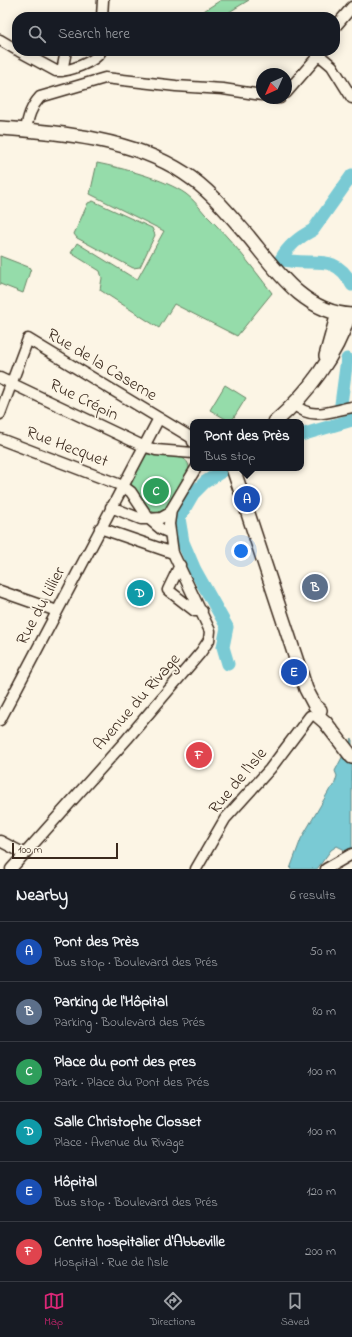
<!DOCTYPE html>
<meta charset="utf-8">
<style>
:root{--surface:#171b24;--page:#242831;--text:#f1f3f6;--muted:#9ea1a6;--line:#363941;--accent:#db2777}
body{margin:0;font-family:"Indie Flower",sans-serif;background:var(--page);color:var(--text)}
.compass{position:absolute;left:256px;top:68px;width:36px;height:36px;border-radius:50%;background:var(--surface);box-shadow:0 2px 10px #0003;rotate:225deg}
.scale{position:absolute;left:12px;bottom:10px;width:106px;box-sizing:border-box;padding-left:4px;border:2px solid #3b2a1e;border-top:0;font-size:11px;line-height:14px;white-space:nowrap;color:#3b2a1e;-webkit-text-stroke:3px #fcf5e5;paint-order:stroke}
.you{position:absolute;left:241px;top:551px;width:14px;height:14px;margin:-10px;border:3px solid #fff;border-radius:50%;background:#1a73e8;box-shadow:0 0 0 6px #1a73e833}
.badge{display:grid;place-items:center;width:26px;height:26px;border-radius:50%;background:var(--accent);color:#fff;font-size:13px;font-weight:700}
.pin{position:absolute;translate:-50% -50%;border:2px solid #fff;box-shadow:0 1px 4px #0006}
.popup{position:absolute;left:190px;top:419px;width:114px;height:52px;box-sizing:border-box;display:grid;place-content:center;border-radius:8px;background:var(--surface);filter:drop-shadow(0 1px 3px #0005);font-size:13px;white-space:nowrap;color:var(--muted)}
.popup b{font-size:15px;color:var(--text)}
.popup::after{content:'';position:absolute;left:50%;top:100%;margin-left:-8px;border:8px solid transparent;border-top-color:var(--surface)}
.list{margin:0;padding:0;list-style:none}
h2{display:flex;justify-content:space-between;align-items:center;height:52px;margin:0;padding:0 16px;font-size:17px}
h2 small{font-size:13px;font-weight:400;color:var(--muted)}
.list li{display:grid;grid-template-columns:26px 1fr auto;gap:12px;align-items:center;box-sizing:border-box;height:60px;padding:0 16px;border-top:1px solid var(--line)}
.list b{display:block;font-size:15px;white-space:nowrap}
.list p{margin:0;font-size:13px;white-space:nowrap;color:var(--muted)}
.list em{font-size:13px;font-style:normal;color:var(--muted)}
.icon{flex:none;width:22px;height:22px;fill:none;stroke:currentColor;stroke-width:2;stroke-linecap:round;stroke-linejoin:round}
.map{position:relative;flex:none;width:352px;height:869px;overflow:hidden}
.search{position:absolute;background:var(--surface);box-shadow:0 2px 10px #0003;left:12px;right:12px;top:12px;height:44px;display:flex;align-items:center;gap:10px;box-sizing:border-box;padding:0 14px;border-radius:16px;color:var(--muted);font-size:15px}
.sheet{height:412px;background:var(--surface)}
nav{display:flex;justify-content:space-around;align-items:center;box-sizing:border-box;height:56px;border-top:1px solid var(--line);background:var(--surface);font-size:11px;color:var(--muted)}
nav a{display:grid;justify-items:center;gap:2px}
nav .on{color:var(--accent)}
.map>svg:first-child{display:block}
</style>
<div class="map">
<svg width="352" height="869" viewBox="0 0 352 869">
<rect width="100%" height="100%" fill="#fcf5e5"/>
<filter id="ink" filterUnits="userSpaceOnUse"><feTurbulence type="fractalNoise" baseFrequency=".025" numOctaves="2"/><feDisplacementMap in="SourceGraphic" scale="8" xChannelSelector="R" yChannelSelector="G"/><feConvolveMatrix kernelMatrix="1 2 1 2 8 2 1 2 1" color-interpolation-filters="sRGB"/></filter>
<g filter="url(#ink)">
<path fill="#95dcaa" stroke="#688364" d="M221,0h28l-28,17h-21l-1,-3z
M97,163c25,5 68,16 89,31 7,5 13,13 19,20 25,24 46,51 67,79l-35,43 -63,-32 -15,24 -59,-38 2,-12 -2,-7 -29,-18 6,-10 60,37 27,-49 -74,-37z
M93,201l59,27 3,7 -15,32 -7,1 -56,-30 -3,-4 14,-31z
M0,256l31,12 -8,25 -23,-9z
M225,385l21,13 -15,24 -21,-12z
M146,454c13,1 45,-3 43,16l-24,41 -5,2 -7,-1 -3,-3 -21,-27z"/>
<path fill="#7acad4" stroke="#618a8b" d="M352,738v122l-5,-9 -10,-5 -6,4 -14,19h-27l11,-30 29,-50 4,-3 3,-10 -2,-5z"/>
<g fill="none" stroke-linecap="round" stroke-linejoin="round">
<path stroke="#7acad4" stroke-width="13" d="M352,175l-39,55c-12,6 -25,16 -32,29 29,9 54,-9 71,26
M341,404l6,-45
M301,435l51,-15
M224,470l-19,12 -12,12 -14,24 4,24 12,28 32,57 -4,20 5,17"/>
<g stroke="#3b2a1e" stroke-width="13">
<path id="minor" d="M102,17l1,-17
M335,27l17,-20
M0,40l17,10
M19,51l37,20c12,1 40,-9 45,-20
M319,55l13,11 20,32
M62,71l4,-20
M286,93l33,-38
M276,98h4
M26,130c2,-13 5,-23 14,-33l65,-19 71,8 47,3 39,6
M0,378l143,68 13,4 37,3
M294,404c17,17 37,7 58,3
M0,414l28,-75 164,99 1,4
M0,439l123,47 8,6 18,27 12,-1 9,-5
M111,507l30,12h8l12,10 9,4
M100,528l73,25
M180,565l-12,25 27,21h7
M0,591l57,20
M0,720l159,-302
M0,841l25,13
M11,869l116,-130 74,-87 8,-12 1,-9 -37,-78 -4,-29 2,-14 25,-42
M196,869l29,-50 45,-50 40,-53
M326,869l26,-15"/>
</g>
<g stroke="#3b2a1e" stroke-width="16">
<path id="major" d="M0,128c60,4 133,11 184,45 26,17 45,41 65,64 27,33 55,76 103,78
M326,356l12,-43
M275,422c32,-28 61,-66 74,-107
M233,468l73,221 9,17 5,4 -2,6
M318,716l7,6 27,35"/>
</g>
<use href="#minor" stroke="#fcf5e5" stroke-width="10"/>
<use href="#major" stroke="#fcf5e5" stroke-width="13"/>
</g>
</g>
<g text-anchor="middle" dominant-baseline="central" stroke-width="3.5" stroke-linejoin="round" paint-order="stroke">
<g font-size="17" fill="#3b2a1e" stroke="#fcf5e5">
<text transform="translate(102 365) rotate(31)">Rue de la Caserne</text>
<text transform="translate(84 400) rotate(26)">Rue Crépin</text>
<text transform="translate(67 447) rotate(21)">Rue Hecquet</text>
<text transform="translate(41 606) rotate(-62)">Rue du Lillier</text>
<text transform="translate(137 702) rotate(-49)">Avenue du Rivage</text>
<text transform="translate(238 781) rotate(-50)">Rue de l'Isle</text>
</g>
</g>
</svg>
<svg class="compass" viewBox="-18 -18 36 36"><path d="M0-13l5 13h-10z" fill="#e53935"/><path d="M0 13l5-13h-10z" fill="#9ea1a6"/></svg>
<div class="scale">100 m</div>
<div class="you"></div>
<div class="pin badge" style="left:247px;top:499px;background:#1a4fb4">A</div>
<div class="popup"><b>Pont des Près</b>Bus stop</div>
<div class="pin badge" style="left:315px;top:587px;background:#5c6f8a">B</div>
<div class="pin badge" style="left:156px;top:491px;background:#2e9e5b">C</div>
<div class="pin badge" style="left:140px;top:593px;background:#0f9aa8">D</div>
<div class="pin badge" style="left:294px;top:672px;background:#1a4fb4">E</div>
<div class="pin badge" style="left:199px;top:755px;background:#e0444e">F</div>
<div class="search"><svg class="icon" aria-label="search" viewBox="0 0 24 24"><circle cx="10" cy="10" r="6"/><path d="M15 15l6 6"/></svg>Search here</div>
</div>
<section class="sheet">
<h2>Nearby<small>6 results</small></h2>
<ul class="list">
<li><span class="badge" style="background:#1a4fb4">A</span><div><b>Pont des Près</b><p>Bus stop · Boulevard des Prés</p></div><em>50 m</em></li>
<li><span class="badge" style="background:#5c6f8a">B</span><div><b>Parking de l'Hôpital</b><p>Parking · Boulevard des Prés</p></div><em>80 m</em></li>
<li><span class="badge" style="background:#2e9e5b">C</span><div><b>Place du pont des pres</b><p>Park · Place du Pont des Prés</p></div><em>100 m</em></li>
<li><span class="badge" style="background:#0f9aa8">D</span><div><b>Salle Christophe Closset</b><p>Place · Avenue du Rivage</p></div><em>100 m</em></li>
<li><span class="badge" style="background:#1a4fb4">E</span><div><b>Hôpital</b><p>Bus stop · Boulevard des Prés</p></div><em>120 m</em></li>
<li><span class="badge" style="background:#e0444e">F</span><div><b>Centre hospitalier d'Abbeville</b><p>Hospital · Rue de l'Isle</p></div><em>200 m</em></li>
</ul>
</section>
<nav>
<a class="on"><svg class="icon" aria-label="map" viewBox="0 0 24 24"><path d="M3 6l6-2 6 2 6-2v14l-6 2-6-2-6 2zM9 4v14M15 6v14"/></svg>Map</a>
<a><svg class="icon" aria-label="directions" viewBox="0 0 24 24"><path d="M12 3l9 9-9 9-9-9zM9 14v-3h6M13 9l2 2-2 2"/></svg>Directions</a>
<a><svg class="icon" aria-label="saved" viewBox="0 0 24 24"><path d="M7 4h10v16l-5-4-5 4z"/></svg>Saved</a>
</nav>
